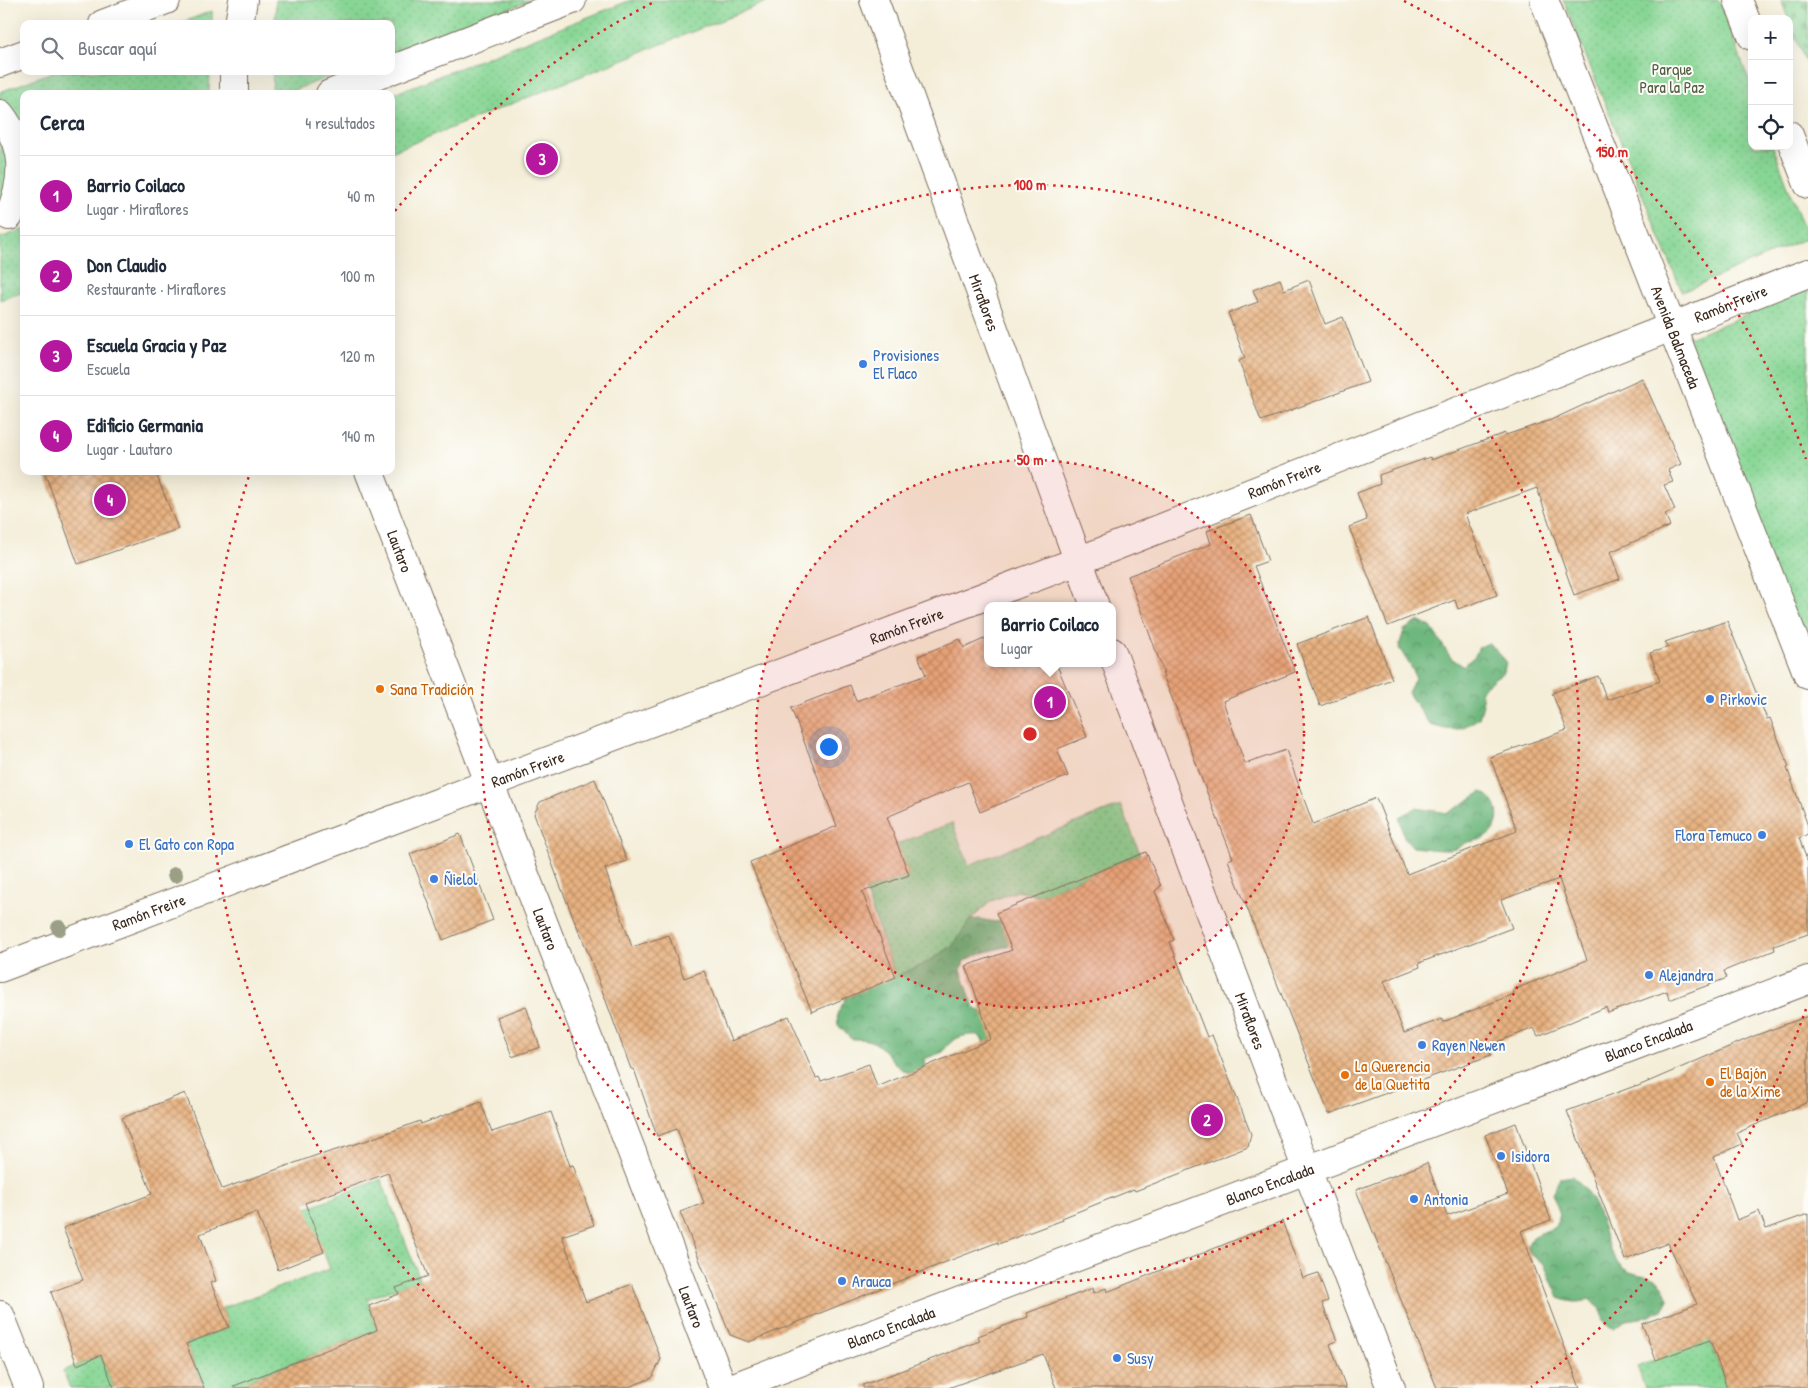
<!DOCTYPE html>
<html lang="es">
<meta charset="utf-8">
<style>
:root{--surface:#fff;--page:#f6f6f7;--text:#1f2937;--muted:#747a83;--line:#e0e1e3;--accent:#b5179e}
body{margin:0;font-family:"Patrick Hand",sans-serif;background:var(--page);color:var(--text)}
.controls{position:absolute;right:15px;top:15px;display:grid;overflow:hidden;border-radius:10px;box-shadow:0 5px 20px #0002}
.controls button{width:45px;height:45px;display:grid;place-items:center;padding:0;border:0;border-bottom:1px solid var(--line);background:var(--surface);color:var(--text);font:25px sans-serif}
.you{position:absolute;left:828px;top:746px;width:18px;height:18px;margin:-12px;border:4px solid #fff;border-radius:50%;background:#1a73e8;box-shadow:0 0 0 8px #1a73e833}
.badge{display:grid;place-items:center;width:32px;height:32px;border-radius:50%;background:var(--accent);color:#fff;font-size:16px;font-weight:700}
.pin{position:absolute;translate:-50% -50%;border:2px solid #fff;box-shadow:0 1px 5px #0006}
.popup{position:absolute;left:984px;top:602px;width:132px;height:65px;box-sizing:border-box;display:grid;place-content:center;border-radius:10px;background:var(--surface);filter:drop-shadow(0 1px 4px #0005);font-size:16px;white-space:nowrap;color:var(--muted)}
.popup b{font-size:19px;color:var(--text)}
.popup::after{content:'';position:absolute;left:50%;top:100%;margin-left:-10px;border:10px solid transparent;border-top-color:var(--surface)}
.list{margin:0;padding:0;list-style:none}
h2{display:flex;justify-content:space-between;align-items:center;height:65px;margin:0;padding:0 20px;font-size:21px}
h2 small{font-size:16px;font-weight:400;color:var(--muted)}
.list li{display:grid;grid-template-columns:32px 1fr auto;gap:15px;align-items:center;box-sizing:border-box;height:80px;padding:0 20px;border-top:1px solid var(--line)}
.list b{display:block;font-size:19px;white-space:nowrap}
.list p{margin:0;font-size:16px;white-space:nowrap;color:var(--muted)}
.list em{font-size:16px;font-style:normal;color:var(--muted)}
.icon{flex:none;width:28px;height:28px;fill:none;stroke:currentColor;stroke-width:2;stroke-linecap:round;stroke-linejoin:round}
.map{position:relative;flex:none;width:1808px;height:1388px;overflow:hidden}
.search{position:absolute;background:var(--surface);box-shadow:0 5px 20px #0002;left:20px;top:20px;width:375px;height:55px;display:flex;align-items:center;gap:12px;box-sizing:border-box;padding:0 18px;border-radius:10px;color:var(--muted);font-size:19px}
.panel{position:absolute;background:var(--surface);box-shadow:0 5px 20px #0002;left:20px;top:90px;width:375px;height:385px;border-radius:10px}
.map>svg:first-child{display:block}
</style>
<div class="map">
<svg width="1808" height="1388" viewBox="0 0 1808 1388">
<defs>
<pattern id="green-dots" width="8" height="8" patternUnits="userSpaceOnUse" patternTransform="scale(1.25)"><rect width="8" height="8" fill="#88d695"/><path d="M2 2h.1M6 6h.1" fill="none" stroke="#76b880" stroke-width="1.8" stroke-linecap="round"/></pattern>
<pattern id="forest-crowns" width="20" height="18" patternUnits="userSpaceOnUse" patternTransform="scale(1.25)"><rect width="20" height="18" fill="#6eb77e"/><path d="M2 6a3 3 0 1 1 6 0M12 15a3 3 0 1 1 6 0" fill="none" stroke="#5c9567"/></pattern>
<pattern id="cemetery-stones" width="16" height="16" patternUnits="userSpaceOnUse" patternTransform="scale(1.25)"><rect width="16" height="16" fill="#88d695"/><path d="M2 7V4a2 2 0 0 1 4 0v3zM10 15v-3a2 2 0 0 1 4 0v3z" fill="#76b880"/></pattern>
<pattern id="building-cross-hatch" width="8" height="8" patternUnits="userSpaceOnUse" patternTransform="scale(1.25)"><rect width="8" height="8" fill="#e8b281"/><path d="M0 0l8 8M0 8l8-8" fill="none" stroke="#bd9169"/></pattern>
</defs>
<rect width="100%" height="100%" fill="#fdfcf7"/>
<filter id="ink" filterUnits="userSpaceOnUse"><feTurbulence type="fractalNoise" baseFrequency=".02" numOctaves="2"/><feDisplacementMap in="SourceGraphic" scale="10" xChannelSelector="R" yChannelSelector="G"/><feConvolveMatrix kernelMatrix="1 2 1 2 8 2 1 2 1" color-interpolation-filters="sRGB"/></filter>
<filter id="wash" filterUnits="userSpaceOnUse"><feTurbulence type="fractalNoise" baseFrequency=".0096" numOctaves="4" result="noise"/><feDisplacementMap in="SourceGraphic" scale="20" xChannelSelector="R" yChannelSelector="G"/><feGaussianBlur stdDeviation="1.12" result="paint"/><feColorMatrix in="noise" values="0 0 0 0 0 0 0 0 0 0 0 0 0 0 0 0 0 1.4 0 .05"/><feComposite in="paint" operator="in"/></filter>
<g filter="url(#wash)">
<rect width="100%" height="100%" fill="#f4eed9"/>
<path fill="url(#green-dots)" stroke="#62805a" d="M276,0h256l-141,53v-29h-116z
M631,0h141l-381,152v-57z
M1563,0h156l33,89v57h21l34,92 -125,54z
M212,11v13h-34z
M55,71h155l-1,23h-185v98l-24,9v-109z
M273,71h71l-60,23h-12z
M24,229v63l-24,8v-62z
M1808,290v371l-124,-321z
M1121,805l19,49 -95,39 -7,2 -21,-4 -26,10 -21,19 -17,26 -27,17 -30,14 -31,-86 43,-16 -11,-31 55,-21 17,42z
M381,1179l39,100 -53,20 10,31 -126,49 4,9h-51l-17,-44 42,-17 -7,-19 108,-39 -24,-61z
M1709,1340l18,48h-82l-8,-22z
M101,1355l13,33h-44l-7,-17z"/>
<path fill="url(#forest-crowns)" stroke="#54704e" d="M1419,621l12,6 20,31 12,8 12,-10 4,-9 10,-4 17,18 -2,11 -8,5 -15,13 2,15 -4,13c-22,14 -24,14 -49,7l-22,-32 7,-15 -2,-8 -14,-22 5,-18z
M1482,792c19,9 22,35 2,46 -6,3 -13,3 -19,5 -3,2 -6,5 -10,6 -10,3 -31,-1 -42,-2l-9,-10 -5,-20 17,-9 32,5z
M1011,916l4,27c-17,7 -35,9 -51,18l-3,9 13,38 10,5h13l-6,41 -12,-19c-16,-1 -28,3 -36,17l-19,7 1,11c-25,12 -31,-13 -47,-25 -7,-6 -18,-6 -27,-6l-13,-14 -1,-11 9,-16 80,-35 27,-17 17,-26 9,-1 17,3z
M1573,1176c14,13 22,27 28,45 6,17 6,31 20,45 11,12 30,6 41,18 3,4 5,10 7,14l-7,12 -14,7 -22,3 -12,9c-10,-2 -13,-11 -13,-20l-12,-10c-11,5 -19,3 -30,-1l-15,-34 -13,-9 -4,-9 5,-9 23,-10 5,-13 -8,-21 8,-15z"/>
<path fill="url(#cemetery-stones)" stroke="#62805a" d="M1781,0h27v69z"/>
<g id="blocks">
<path fill="url(#building-cross-hatch)" fill-rule="evenodd" d="M1280,279l4,11 25,-10 16,44 18,-7 25,65 -107,39 -22,-60 6,-3 -17,-45 30,-11 -5,-12z
M1642,378l39,86 -13,6 5,12 -9,3 11,25 -10,4 5,12 -60,26 10,27 -46,16 -37,-107 -72,26 32,81 -39,14 -3,-9 -67,26 -39,-99 18,-7 -10,-27 23,-9 -1,-9 51,-18 1,3 74,-27 1,2 45,-15z
M44,471h111l23,58 -100,35z
M1251,515l17,46 -14,5 41,106 -72,29 22,63 41,-14 27,74 63,-26 31,76 110,-43 -27,-74 77,-27 -15,-37 46,-17 9,24 53,-19 -10,-28 19,-6 -4,-5 62,-21 40,98 3,-1 19,49 -2,1 21,58v8l-9,4 9,25v71l-34,12 1,4 -51,21 3,7 -58,22 -2,-9 -59,22 -2,-6 -68,29 -4,-8 -47,18 4,9 -162,59 -101,-254 5,-2 -31,-78 -22,-62 -18,-45h2l-36,-97 83,-32 -4,-13zM1559,879l28,81 -74,30 1,4 -71,28 -1,-3 -38,14 -20,-52 36,-14 -1,-4 93,-35 -11,-28z
M1369,617l23,62 -72,27 -23,-62z
M988,637v26h68l31,74 -30,12 11,27 -88,36 -12,-30 -81,35 22,58 -47,17 34,85 -84,35 -62,-150 87,-36 -46,-118 59,-23 6,16 70,-26 -8,-19 42,-17 4,9z
M595,779l32,82 -22,8 27,78 37,-12 15,43 20,-7 27,70 58,-25 27,62 3,-1 2,4 48,-17 8,23 114,-48 -25,-73 46,-16 -16,-37 150,-61 15,34 -6,5 19,49 -4,2 37,95 5,-2 39,99 -3,13 -113,44 -1,-2 -72,29 1,2 -65,24v-2l-52,20 -197,80 -19,-7 -50,-123 24,-9 -27,-74 -20,7 -23,-67h-3l-40,-109 -31,-75 -26,-71 6,-12z
M460,834l33,86 -50,20 -33,-86z
M526,1006l14,41 -28,10 -15,-40z
M1808,1016v86l-71,31 5,11 -28,13 23,63 22,-9 7,18 42,-15v174h-81l-17,-48 -54,20 -14,-36 55,-20 -29,-61 -43,17 -58,-149 68,-25 1,1 118,-51z
M185,1093l37,96 98,-35v1l45,-14 55,-20 1,3 60,-22 11,30 59,-20 19,54 3,-1 21,60 -32,11 24,66 46,-18 29,75 -9,19 -26,10h-392v-2l143,-56 -8,-24 30,-12 -3,-6 32,-12 -40,-103 -83,30 19,49 -46,18 -21,-58 -57,22 16,47 -5,2 18,44 -43,17 18,44h-90l-13,-33 -24,10 -26,-73 32,-12 -20,-52 89,-34 -30,-76z
M1516,1123l35,97 -30,11 59,157h-143l-81,-198 71,-27 20,53 61,-22 -23,-59z
M1282,1221l21,57 15,-5 10,28 -6,2 15,38 -7,3 16,44h-290l-13,-34 -95,34h-85v-3l117,-44 -2,-5 50,-19 -1,-4 66,-25 1,5 12,-5 1,4z"/>
</g>
</g>
<g filter="url(#ink)">
<use href="#blocks" fill-opacity="0" stroke="#7c6f5f" stroke-width="1"/>
<g fill="none" stroke-linecap="round" stroke-linejoin="round">
<g stroke="#7c6f5f" stroke-width="30">
<g id="minor">
<path id="s1" d="M874,0l221,606"/>
<path id="s2" d="M1112,652l172,458 107,278"/>
<path id="s3" d="M0,968l1078,-407 730,-288"/>
<path id="s4" d="M731,1388l1077,-408"/>
</g>
</g>
<g stroke="#7c6f5f" stroke-width="30">
<g id="tertiary">
<path id="s5" d="M369,471l354,917"/>
<path d="M0,1315l29,73"/>
</g>
</g>
<g stroke="#7c6f5f" stroke-width="30">
<g id="secondary">
<path id="s6" d="M1544,0l264,675"/>
<path d="M1738,0l14,36"/>
<path d="M1789,135l19,49"/>
</g>
</g>
<g stroke="#7c6f5f" stroke-width="30">
<path id="primary" d="M103,24l63,-24
M239,24l4,-24
M0,63l24,-9
M391,70l181,-70
M234,71v23
M330,94l58,-23
M0,114c26,33 25,65 9,102"/>
</g>
<use href="#minor" stroke="#fff" stroke-width="28"/>
<use href="#tertiary" stroke="#fff" stroke-width="28"/>
<use href="#secondary" stroke="#fff" stroke-width="28"/>
<use href="#primary" stroke="#fff" stroke-width="28"/>
</g>
<g fill="#9b9f86">
<circle cx="175" cy="875" r="8"/>
<circle cx="59" cy="928" r="8"/>
</g>
</g>
<circle cx="1030" cy="734" r="274" fill="#d62828" fill-opacity=".12"/>
<g fill="none" stroke="#d62828" stroke-width="2.5" stroke-dasharray="2.5 5">
<circle cx="1030" cy="734" r="274"/>
<circle cx="1030" cy="734" r="549"/>
<path d="M1806 1009A823 823 0 0 1 1531 1387M529 1387A823 823 0 0 1 250 473M395 211A823 823 0 0 1 656 1M1404 1A823 823 0 0 1 1806 459"/>
</g>
<g fill="#3f7fe0" stroke="#fdfcf7" stroke-width="2">
<circle cx="863" cy="364" r="5"/>
<circle cx="1710" cy="699" r="5"/>
<circle cx="1762" cy="835" r="5"/>
<circle cx="129" cy="844" r="5"/>
<circle cx="434" cy="879" r="5"/>
<circle cx="1649" cy="975" r="5"/>
<circle cx="1422" cy="1045" r="5"/>
<circle cx="1501" cy="1156" r="5"/>
<circle cx="1414" cy="1199" r="5"/>
<circle cx="842" cy="1281" r="5"/>
<circle cx="1117" cy="1358" r="5"/>
</g>
<g fill="#e8710a" stroke="#fdfcf7" stroke-width="2">
<circle cx="380" cy="689" r="5"/>
<circle cx="1345" cy="1075" r="5"/>
<circle cx="1710" cy="1082" r="5"/>
</g>
<g text-anchor="middle" dominant-baseline="central" stroke-width="4" stroke-linejoin="round" paint-order="stroke">
<g font-size="16" fill="#525e42" stroke="#fdfcf7">
<text x="1672" y="69">Parque<tspan x="1672" dy="18">Para la Paz</tspan></text>
</g>
<g font-size="16" fill="#3b2a1e" stroke="#fdfcf7">
<text stroke="none"><textPath href="#s1" startOffset="322">Miraflores</textPath></text>
<text stroke="none"><textPath href="#s3" startOffset="1854">Ramón Freire</textPath></text>
<text stroke="none"><textPath href="#s6" startOffset="362">Avenida Balmaceda</textPath></text>
<text stroke="none"><textPath href="#s3" startOffset="1374">Ramón Freire</textPath></text>
<text stroke="none"><textPath href="#s5" startOffset="86">Lautaro</textPath></text>
<text stroke="none"><textPath href="#s3" startOffset="969">Ramón Freire</textPath></text>
<text stroke="none"><textPath href="#s3" startOffset="564">Ramón Freire</textPath></text>
<text stroke="none"><textPath href="#s3" startOffset="159">Ramón Freire</textPath></text>
<text stroke="none"><textPath href="#s5" startOffset="491">Lautaro</textPath></text>
<text stroke="none"><textPath href="#s2" startOffset="394">Miraflores</textPath></text>
<text stroke="none"><textPath href="#s4" startOffset="981">Blanco Encalada</textPath></text>
<text stroke="none"><textPath href="#s4" startOffset="576">Blanco Encalada</textPath></text>
<text stroke="none"><textPath href="#s5" startOffset="896">Lautaro</textPath></text>
<text stroke="none"><textPath href="#s4" startOffset="171">Blanco Encalada</textPath></text>
</g>
<g font-size="16" fill="#366cbe" stroke="#fdfcf7" text-anchor="start">
<text x="873" y="355">Provisiones<tspan x="873" dy="18">El Flaco</tspan></text>
<text x="1720" y="699">Pirkovic</text>
<text x="1752" y="835" text-anchor="end">Flora Temuco</text>
<text x="139" y="844">El Gato con Ropa</text>
<text x="444" y="879">Ñielol</text>
<text x="1659" y="975">Alejandra</text>
<text x="1432" y="1045">Rayen Newen</text>
<text x="1511" y="1156">Isidora</text>
<text x="1424" y="1199">Antonia</text>
<text x="852" y="1281">Arauca</text>
<text x="1127" y="1358">Susy</text>
</g>
<g font-size="16" fill="#c56008" stroke="#fdfcf7" text-anchor="start">
<text x="390" y="689">Sana Tradición</text>
<text x="1355" y="1066">La Querencia<tspan x="1355" dy="18">de la Quetita</tspan></text>
<text x="1720" y="1073">El Bajón<tspan x="1720" dy="18">de la Xime</tspan></text>
</g>
</g>
<circle cx="1030" cy="734" r="8" fill="#d62828" stroke="#fdfcf7" stroke-width="2.5"/>
<g font-size="15" text-anchor="middle" font-weight="bold" fill="#d62828" stroke="#fdfcf7" stroke-width="4" stroke-linejoin="round" paint-order="stroke">
<text x="1612" y="157">150 m</text>
<text x="1030" y="190">100 m</text>
<text x="1030" y="465">50 m</text>
</g>
</svg>
<div class="controls">
<button>+</button>
<button>−</button>
<button><svg class="icon" aria-label="locate" viewBox="0 0 24 24"><circle cx="12" cy="12" r="6"/><path d="M12 2v4M12 18v4M2 12h4M18 12h4"/></svg></button>
</div>
<div class="you"></div>
<div class="pin badge" style="left:1050px;top:702px">1</div>
<div class="popup"><b>Barrio Coilaco</b>Lugar</div>
<div class="pin badge" style="left:1207px;top:1120px">2</div>
<div class="pin badge" style="left:542px;top:159px">3</div>
<div class="pin badge" style="left:110px;top:500px">4</div>
<div class="search"><svg class="icon" aria-label="search" viewBox="0 0 24 24"><circle cx="10" cy="10" r="6"/><path d="M15 15l6 6"/></svg>Buscar aquí</div>
<section class="panel">
<h2>Cerca<small>4 resultados</small></h2>
<ul class="list">
<li><span class="badge">1</span><div><b>Barrio Coilaco</b><p>Lugar · Miraflores</p></div><em>40 m</em></li>
<li><span class="badge">2</span><div><b>Don Claudio</b><p>Restaurante · Miraflores</p></div><em>100 m</em></li>
<li><span class="badge">3</span><div><b>Escuela Gracia y Paz</b><p>Escuela</p></div><em>120 m</em></li>
<li><span class="badge">4</span><div><b>Edificio Germania</b><p>Lugar · Lautaro</p></div><em>140 m</em></li>
</ul>
</section>
</div>
